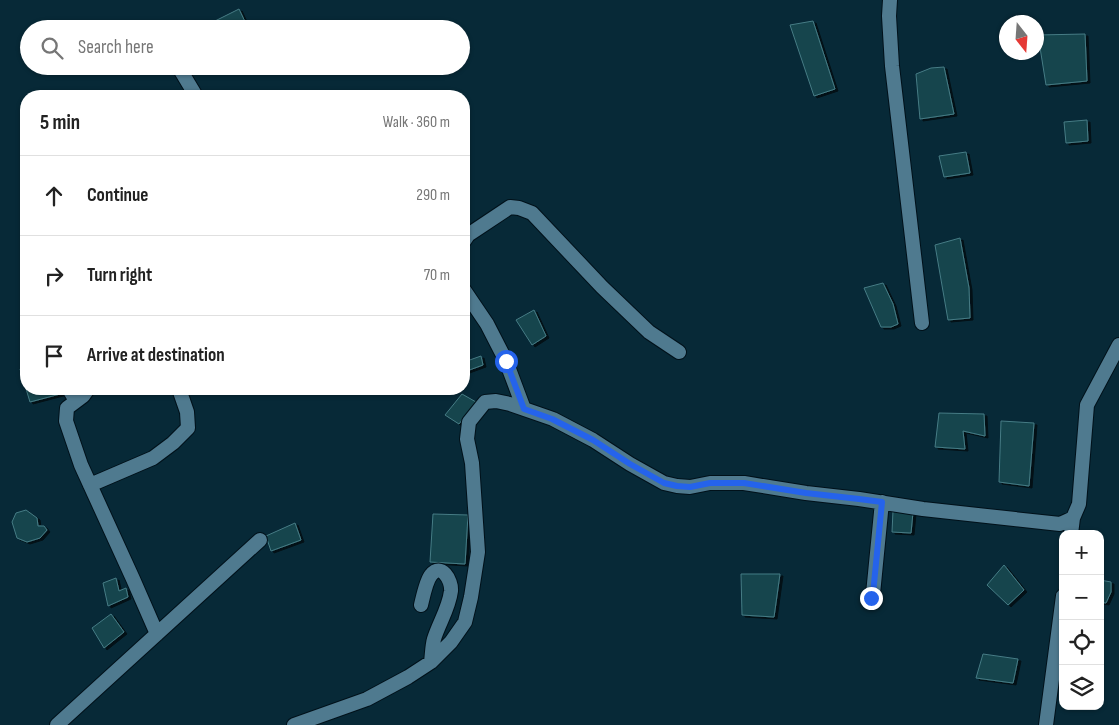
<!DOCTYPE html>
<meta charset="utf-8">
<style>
:root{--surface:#fff;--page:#f2f2f2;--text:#222;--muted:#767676;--line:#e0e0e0}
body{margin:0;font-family:"Sofia Sans Condensed",sans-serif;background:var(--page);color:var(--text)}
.controls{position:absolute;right:15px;bottom:15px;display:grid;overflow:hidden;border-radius:10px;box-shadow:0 1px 4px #0004}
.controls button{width:45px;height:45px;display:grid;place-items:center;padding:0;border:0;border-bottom:1px solid var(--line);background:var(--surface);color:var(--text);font:25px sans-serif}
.compass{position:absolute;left:999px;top:15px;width:45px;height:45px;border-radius:50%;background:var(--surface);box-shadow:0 1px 4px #0004;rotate:163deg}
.stop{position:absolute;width:15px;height:15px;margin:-11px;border:4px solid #2563eb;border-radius:50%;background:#fff}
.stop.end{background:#2563eb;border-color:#fff;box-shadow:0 1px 5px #0008}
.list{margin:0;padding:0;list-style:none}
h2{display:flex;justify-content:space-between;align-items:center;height:65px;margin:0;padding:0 20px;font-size:21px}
h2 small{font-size:16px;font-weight:400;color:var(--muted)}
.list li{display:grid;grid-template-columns:32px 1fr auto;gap:15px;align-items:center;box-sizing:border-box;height:80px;padding:0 20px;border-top:1px solid var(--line)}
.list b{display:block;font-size:19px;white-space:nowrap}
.list em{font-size:16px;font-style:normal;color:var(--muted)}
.icon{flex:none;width:28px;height:28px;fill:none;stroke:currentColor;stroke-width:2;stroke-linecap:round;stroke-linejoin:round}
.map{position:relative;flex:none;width:1119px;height:725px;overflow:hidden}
.search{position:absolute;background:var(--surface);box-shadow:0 1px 4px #0004;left:20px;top:20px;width:450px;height:55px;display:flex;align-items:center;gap:12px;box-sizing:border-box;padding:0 18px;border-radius:28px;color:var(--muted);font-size:19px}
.panel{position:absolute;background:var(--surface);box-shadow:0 1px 4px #0004;left:20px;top:90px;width:450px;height:305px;border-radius:20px}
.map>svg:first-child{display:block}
</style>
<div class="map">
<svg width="1119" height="725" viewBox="0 0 1119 725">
<defs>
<filter id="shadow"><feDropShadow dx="3" dy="2" stdDeviation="0" flood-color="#0009"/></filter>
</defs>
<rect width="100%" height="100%" fill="#072937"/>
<path fill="#13454d" stroke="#477c85" filter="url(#shadow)" d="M239,9l9,19 -35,1 -2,-6z
M813,21l22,68 -21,7 -24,-71z
M1085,34l2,47 -41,4 -8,-50z
M944,67l10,47 -34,5 -4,-45 15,-6z
M1087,120l1,21 -22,2 -2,-21z
M966,152l4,21 -26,4 -5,-21z
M960,238l9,50 1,30 -22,2 -13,-75z
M883,283l10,21 5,20 -7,3h-10l-17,-39z
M534,310l12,26 -14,9 -16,-25z
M481,356l2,9 -19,7v-10z
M26,367v22h36l2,4 -34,9 -10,-33z
M462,394l14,8 -17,22 -14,-9z
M939,413l45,1 1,22 -22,-5 2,18 -30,-2z
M1001,421l33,2 -5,63 -30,-4z
M26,510l11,8 1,8h6l3,4 -7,8 -13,4 -10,-4 -5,-16 4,-9z
M893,511l20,1 -2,21 -19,-1z
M433,514l35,1 -3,49 -35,-2z
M295,523l6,17 -30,11 -5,-15z
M1004,565l20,25 -16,15 -21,-20z
M741,574h39l-6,43 -32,-2z
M116,578l3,13 7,-3 2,9 -20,9 -5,-23z
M1100,580l11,2v10l-5,11 -6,-1z
M111,614l13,18 -20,16 -12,-20z
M983,654l35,5 -5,24 -37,-5z"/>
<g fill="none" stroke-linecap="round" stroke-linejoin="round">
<g stroke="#00111a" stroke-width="16">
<path id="minor" d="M890,0l-1,16 3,50 30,257
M178,66l18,30
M464,241l4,-6 42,-28 9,1 13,5 70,74 47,45 30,20
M464,290l23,34 19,37 18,48
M69,389l7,12
M88,389l-5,7 -16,12 -1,13 15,44 52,114 24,55
M90,485l63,-27 20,-15 15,-15 -1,-16 -8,-23
M1071,534l2,-16
M871,598l2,-4 9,-92
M421,605c2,-8 5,-24 10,-30 10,-13 21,5 20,16 -2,17 -12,32 -17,48 -2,7 -2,16 -3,23
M57,725l203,-185
M294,725l73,-26 41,-22 23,-15 20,-20 14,-20 6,-25 7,-45 -6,-89 -5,-24 2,-17 16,-20 11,-1 14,3 43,15 40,21 37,24 34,19 13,3 13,1 20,-4h34l62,10 53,6 64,10 137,15 13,-6 6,-14 8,-99 32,-60
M1046,725l17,-129"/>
</g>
<use href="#minor" stroke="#4f7a8f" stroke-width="14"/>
</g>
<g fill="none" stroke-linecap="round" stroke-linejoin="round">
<path stroke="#2563eb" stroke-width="6" d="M506,361l18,48 28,10 41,21 37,24 34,19 13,3 13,1 20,-4h34l62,10 53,6 23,3 -9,92 -2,4"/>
</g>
</svg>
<div class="controls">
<button>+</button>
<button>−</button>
<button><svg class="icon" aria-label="locate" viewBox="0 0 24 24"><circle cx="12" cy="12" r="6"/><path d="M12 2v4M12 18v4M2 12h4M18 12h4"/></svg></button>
<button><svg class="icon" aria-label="layers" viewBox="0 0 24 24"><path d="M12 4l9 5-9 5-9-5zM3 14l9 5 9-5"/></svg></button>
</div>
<svg class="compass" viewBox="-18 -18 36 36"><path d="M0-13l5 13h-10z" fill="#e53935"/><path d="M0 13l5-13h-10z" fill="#767676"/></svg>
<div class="stop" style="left:506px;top:361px"></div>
<div class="stop end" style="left:871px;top:598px"></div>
<div class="search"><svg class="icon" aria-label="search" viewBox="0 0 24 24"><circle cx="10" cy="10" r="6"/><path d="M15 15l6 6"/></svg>Search here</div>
<section class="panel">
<h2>5 min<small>Walk · 360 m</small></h2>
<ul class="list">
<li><svg class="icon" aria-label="ahead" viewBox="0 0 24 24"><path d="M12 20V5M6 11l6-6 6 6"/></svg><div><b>Continue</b></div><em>290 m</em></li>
<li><svg class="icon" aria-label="right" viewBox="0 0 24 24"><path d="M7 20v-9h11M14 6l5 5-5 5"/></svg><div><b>Turn right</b></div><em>70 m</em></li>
<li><svg class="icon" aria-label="arrive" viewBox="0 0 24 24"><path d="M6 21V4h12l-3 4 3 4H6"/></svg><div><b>Arrive at destination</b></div></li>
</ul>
</section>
</div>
